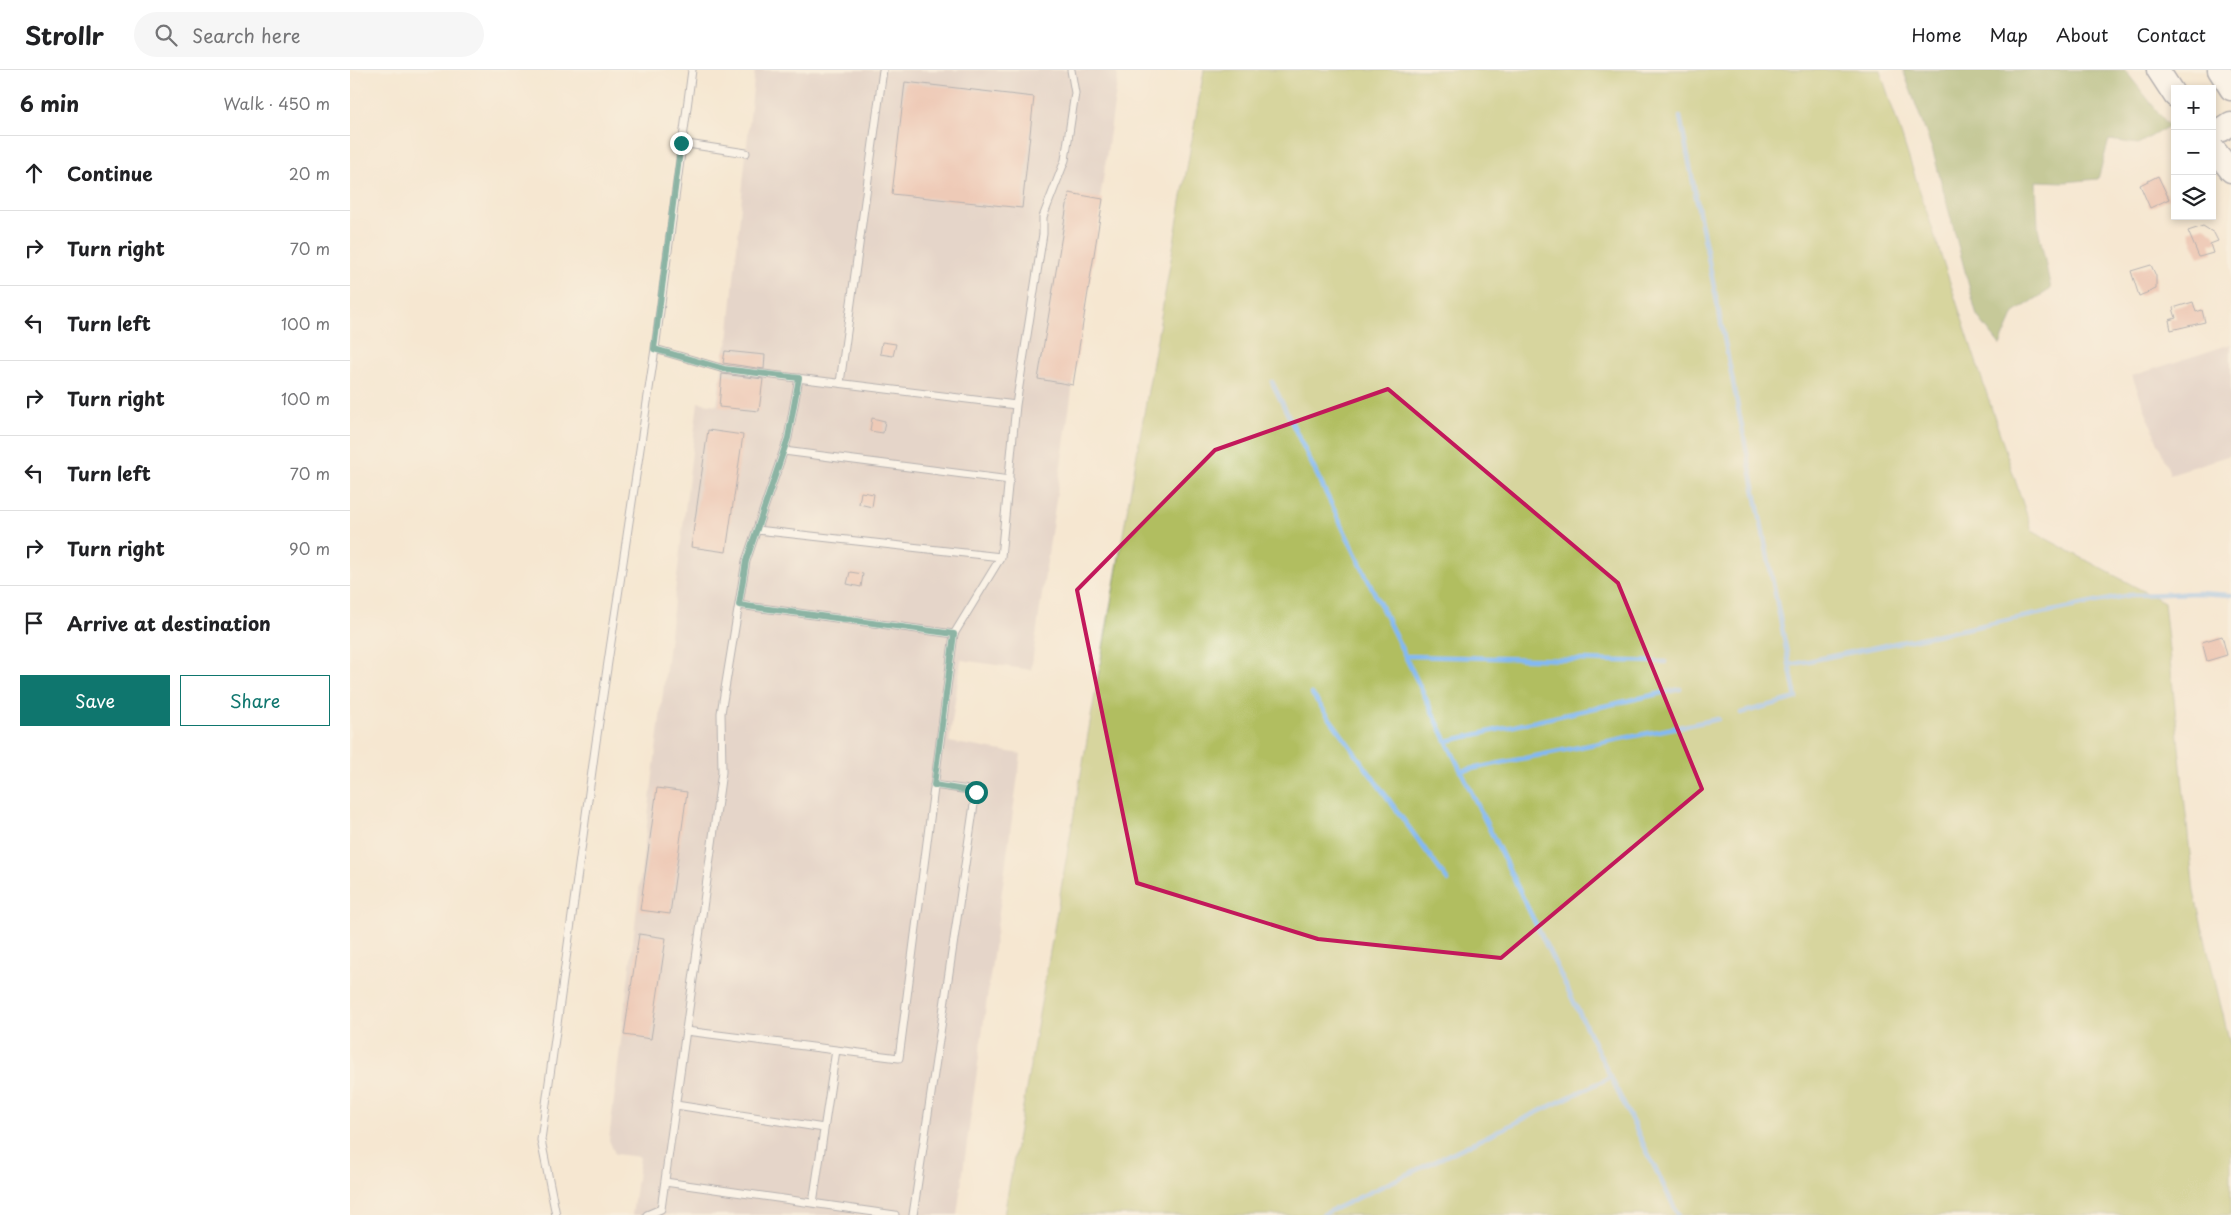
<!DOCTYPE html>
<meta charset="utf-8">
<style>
:root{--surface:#fff;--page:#f6f6f6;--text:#202124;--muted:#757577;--line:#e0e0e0;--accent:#0f766e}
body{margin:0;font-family:"Playpen Sans",sans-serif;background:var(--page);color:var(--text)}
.controls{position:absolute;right:15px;top:15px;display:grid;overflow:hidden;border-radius:0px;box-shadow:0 2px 8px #0003}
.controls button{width:45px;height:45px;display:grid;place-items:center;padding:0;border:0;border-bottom:1px solid var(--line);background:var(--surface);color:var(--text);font:25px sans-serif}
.stop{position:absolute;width:15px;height:15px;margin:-11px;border:4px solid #0f766e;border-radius:50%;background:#fff}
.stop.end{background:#0f766e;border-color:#fff;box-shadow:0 1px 5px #0008}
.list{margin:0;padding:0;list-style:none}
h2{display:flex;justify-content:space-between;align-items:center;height:65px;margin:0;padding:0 20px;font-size:21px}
h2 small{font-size:16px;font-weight:400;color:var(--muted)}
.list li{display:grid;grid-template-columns:32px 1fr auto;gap:15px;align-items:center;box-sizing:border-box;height:75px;padding:0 20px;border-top:1px solid var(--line)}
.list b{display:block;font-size:19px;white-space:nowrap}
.list em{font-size:16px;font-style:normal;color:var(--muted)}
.actions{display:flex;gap:10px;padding:15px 20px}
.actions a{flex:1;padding:11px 0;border:1px solid var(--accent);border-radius:0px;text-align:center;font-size:18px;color:var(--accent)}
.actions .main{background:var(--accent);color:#fff}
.icon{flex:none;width:28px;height:28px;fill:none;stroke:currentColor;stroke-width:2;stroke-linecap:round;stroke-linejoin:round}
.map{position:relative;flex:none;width:1881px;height:1145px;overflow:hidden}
header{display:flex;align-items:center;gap:30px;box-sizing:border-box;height:70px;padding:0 25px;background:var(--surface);border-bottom:1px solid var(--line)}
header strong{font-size:24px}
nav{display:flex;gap:28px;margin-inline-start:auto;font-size:18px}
.search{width:350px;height:45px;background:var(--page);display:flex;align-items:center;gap:12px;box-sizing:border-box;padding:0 18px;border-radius:28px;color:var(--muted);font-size:19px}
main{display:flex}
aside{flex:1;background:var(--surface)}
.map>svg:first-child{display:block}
</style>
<header>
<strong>Strollr</strong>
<div class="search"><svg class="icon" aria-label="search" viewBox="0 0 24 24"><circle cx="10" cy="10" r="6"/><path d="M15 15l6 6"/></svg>Search here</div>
<nav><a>Home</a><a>Map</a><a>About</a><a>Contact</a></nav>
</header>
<main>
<aside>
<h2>6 min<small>Walk · 450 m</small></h2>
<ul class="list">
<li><svg class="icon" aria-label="ahead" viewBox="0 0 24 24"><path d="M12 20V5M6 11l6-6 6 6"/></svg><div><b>Continue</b></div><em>20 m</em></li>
<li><svg class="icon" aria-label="right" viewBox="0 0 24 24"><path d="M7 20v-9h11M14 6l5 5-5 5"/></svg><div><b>Turn right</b></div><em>70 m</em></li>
<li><svg class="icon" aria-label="left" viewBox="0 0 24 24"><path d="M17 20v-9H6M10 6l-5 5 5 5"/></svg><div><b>Turn left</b></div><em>100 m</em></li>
<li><svg class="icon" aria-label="right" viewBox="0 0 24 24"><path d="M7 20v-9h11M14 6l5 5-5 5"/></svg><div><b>Turn right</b></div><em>100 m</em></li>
<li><svg class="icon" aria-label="left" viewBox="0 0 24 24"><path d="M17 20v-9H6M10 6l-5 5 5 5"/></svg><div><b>Turn left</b></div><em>70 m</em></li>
<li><svg class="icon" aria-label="right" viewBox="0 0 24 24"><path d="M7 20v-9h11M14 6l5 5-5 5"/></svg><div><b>Turn right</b></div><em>90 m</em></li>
<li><svg class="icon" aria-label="arrive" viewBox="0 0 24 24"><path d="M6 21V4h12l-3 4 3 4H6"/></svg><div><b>Arrive at destination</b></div></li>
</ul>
<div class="actions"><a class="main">Save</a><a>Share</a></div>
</aside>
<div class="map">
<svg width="1881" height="1145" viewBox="0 0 1881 1145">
<rect width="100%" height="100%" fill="#fbf7ec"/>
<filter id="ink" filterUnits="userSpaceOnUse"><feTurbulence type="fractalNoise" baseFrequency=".02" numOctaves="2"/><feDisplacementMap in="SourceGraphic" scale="10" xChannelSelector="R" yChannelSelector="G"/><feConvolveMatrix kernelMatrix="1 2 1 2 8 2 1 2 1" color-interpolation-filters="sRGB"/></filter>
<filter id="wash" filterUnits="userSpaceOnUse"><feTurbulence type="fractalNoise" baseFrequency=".0096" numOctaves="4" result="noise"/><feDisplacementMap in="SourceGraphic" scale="20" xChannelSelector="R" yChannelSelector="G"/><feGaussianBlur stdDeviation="1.12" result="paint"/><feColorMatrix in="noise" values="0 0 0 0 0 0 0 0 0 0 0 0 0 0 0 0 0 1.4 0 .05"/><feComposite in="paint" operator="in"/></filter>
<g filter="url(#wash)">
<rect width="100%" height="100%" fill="#f6e7d1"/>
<path fill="#d1bfbe" d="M405,0h360l3,7 -87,593 -70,-10 -12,82 72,12 -64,461h-325l8,-58 -25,-3 -6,-14 89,-738 19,3 7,-53 4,-11 18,-188z
M1881,274v111l-61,19 -38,-98z"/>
<path fill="#b1be60" stroke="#66765f" d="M854,0h676l152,461 132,71 30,290 37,156v167h-1227z"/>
<path fill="#8ca556" stroke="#546a5a" d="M1553,0h222l44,56 -31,18 -29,-4 -11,39 -33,3 -29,-1 2,46 13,62 -37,24 -14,32 -23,-29 -44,-164z"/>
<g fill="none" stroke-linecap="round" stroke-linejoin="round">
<path stroke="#83b9f2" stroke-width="4.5" d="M1330,47l116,581 -55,15
M922,312l189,389
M1055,586l260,6
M1439,595l341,-70 68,-2 33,2
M962,624l136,187
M1097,671l233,-52
M972,1145l289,-138
M1328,1145l-217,-444 257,-52"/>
</g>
<g id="blocks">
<path fill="#e5a798" d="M555,12l129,15 -12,111 -130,-14z
M1808,106l11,23 -19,9 -10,-23z
M719,123l34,6 -30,186 -35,-6z
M1853,156l11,7 4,8 -8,3 3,9 -14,4 -11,-26z
M1801,195l5,11v13l-17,7 -8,-25z
M1843,232l3,10 6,-2 3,12 -34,8 -2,-10 7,-2 -3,-10z
M532,272l14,2 -3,12 -13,-2z
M375,281l40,4 -1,14 -41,-6z
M372,304l41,5 -4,32 -40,-4z
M522,348l13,3 -2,12 -13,-2z
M358,360l35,5 -17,117 -35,-5z
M511,422l13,2 -2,13 -13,-3z
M500,502l13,2 -2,13 -14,-3z
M1872,566l5,19 -20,6 -5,-19z
M307,718l30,4 -17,122 -30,-4z
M289,864l27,4 -15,101 -27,-4z"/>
</g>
</g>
<g filter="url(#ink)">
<use href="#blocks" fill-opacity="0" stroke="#686f86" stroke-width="1"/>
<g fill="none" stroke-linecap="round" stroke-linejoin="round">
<g stroke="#686f86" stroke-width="9">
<path id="lane" d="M331,73l65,10
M305,279l69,20 292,36 27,-171v-17l22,-57 10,-67 -4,-23
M490,313l43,-313
M434,381l226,29
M407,460l244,27
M389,535l215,29
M336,961l213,27 55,-424 47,-77 15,-152
M326,1035l148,23
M315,1112l230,33
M463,1133l23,-153
M206,1145l-15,-75 55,-398 59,-393 37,-279
M297,1145l14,-6 61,-437 -1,-59 25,-152 42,-123 11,-60
M563,1145l63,-424 -42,-6"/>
</g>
<g stroke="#686f86" stroke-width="25">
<path id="primary" d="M1808,0l17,26
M1869,0l12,19
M1862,61l10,-1 9,-6
M1862,77l19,24"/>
</g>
<use href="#lane" stroke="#fff" stroke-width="7"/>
<use href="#primary" stroke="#fff" stroke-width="22"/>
</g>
</g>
<g fill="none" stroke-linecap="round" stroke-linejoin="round" filter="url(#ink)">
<path stroke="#0f766e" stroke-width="6" d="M331,73l-27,206 70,20 75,9 -11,60 -42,123 -7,44 215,29 -20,151 42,7"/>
</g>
<path d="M0 0H1881V1145H0ZM1038,319l230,194 84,206 -201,169 -183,-19 -181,-56 -60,-293 138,-140z" fill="#f6e7d1" fill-opacity=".55" fill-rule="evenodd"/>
<path fill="none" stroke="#c2185b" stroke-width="4" stroke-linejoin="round" d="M1038,319l230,194 84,206 -201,169 -183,-19 -181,-56 -60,-293 138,-140z"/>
</svg>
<div class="controls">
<button>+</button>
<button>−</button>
<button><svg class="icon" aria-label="layers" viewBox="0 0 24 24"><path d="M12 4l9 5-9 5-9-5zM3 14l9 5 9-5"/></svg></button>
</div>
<div class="stop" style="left:626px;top:722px"></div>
<div class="stop end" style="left:331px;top:73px"></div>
</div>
</main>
